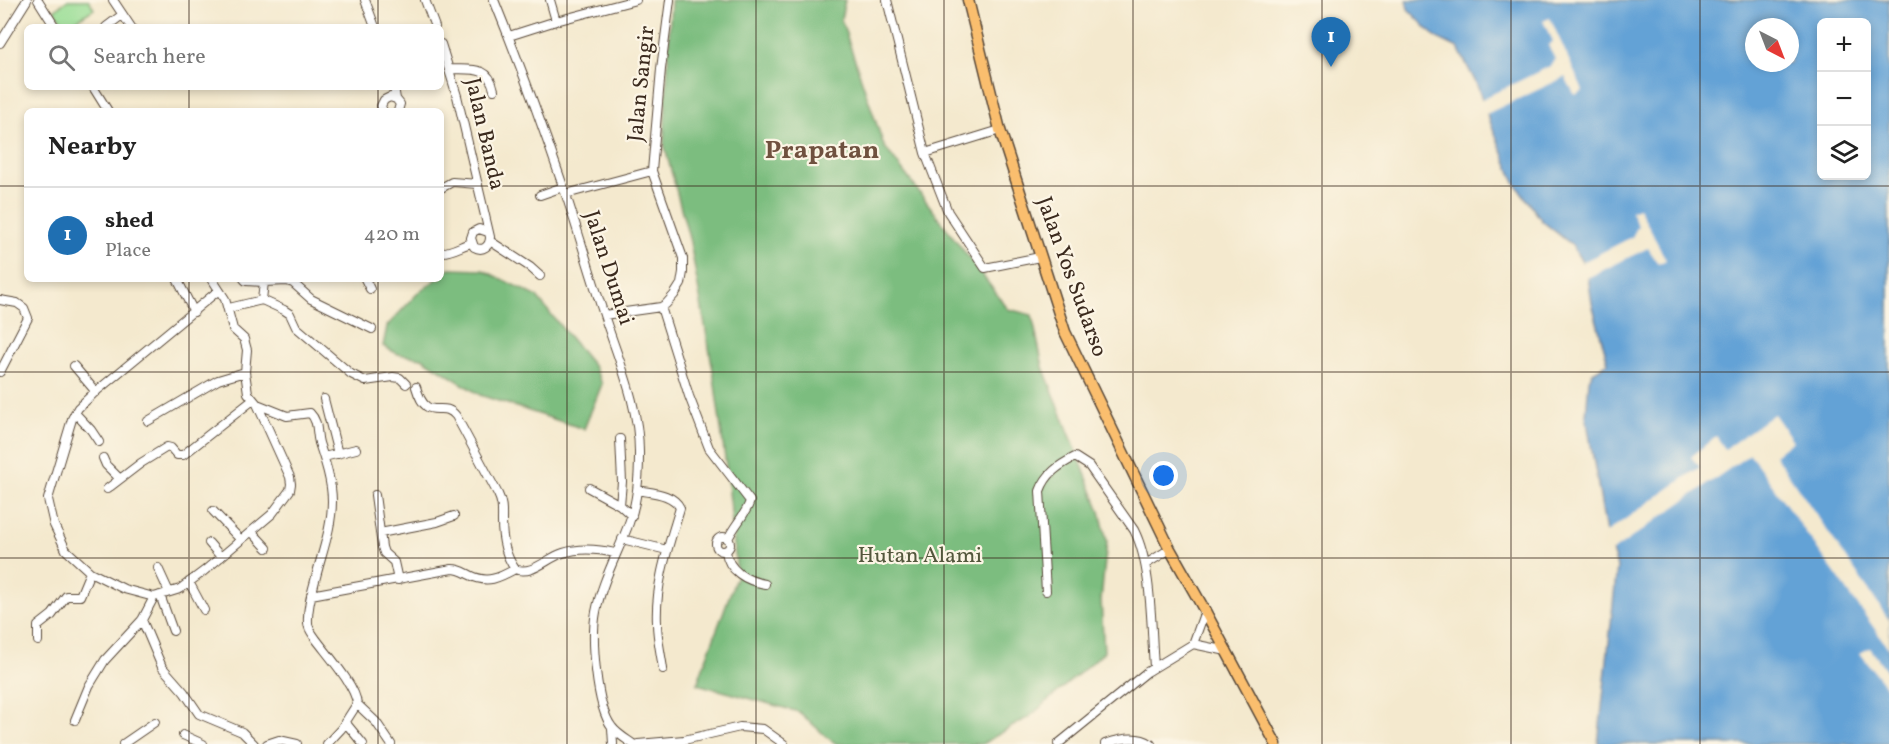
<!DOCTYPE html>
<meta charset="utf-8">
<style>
:root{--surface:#fff;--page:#f6f6f6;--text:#222;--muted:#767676;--line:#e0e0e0;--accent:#1f6fb2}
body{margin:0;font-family:Vollkorn,serif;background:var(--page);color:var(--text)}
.controls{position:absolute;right:18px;top:18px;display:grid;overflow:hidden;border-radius:9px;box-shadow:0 3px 9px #0003}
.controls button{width:54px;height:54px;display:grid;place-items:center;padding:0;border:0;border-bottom:2px solid var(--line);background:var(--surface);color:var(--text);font:30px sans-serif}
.compass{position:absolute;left:1745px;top:18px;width:54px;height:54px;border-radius:50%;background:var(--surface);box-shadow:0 3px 9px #0003;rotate:138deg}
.you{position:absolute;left:1164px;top:476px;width:21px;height:21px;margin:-15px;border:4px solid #fff;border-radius:50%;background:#1a73e8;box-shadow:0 0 0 9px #1a73e833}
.badge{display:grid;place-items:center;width:39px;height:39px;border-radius:50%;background:var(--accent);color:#fff;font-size:20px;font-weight:700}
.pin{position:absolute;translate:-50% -50px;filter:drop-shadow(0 2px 3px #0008)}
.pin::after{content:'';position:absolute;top:32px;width:21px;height:18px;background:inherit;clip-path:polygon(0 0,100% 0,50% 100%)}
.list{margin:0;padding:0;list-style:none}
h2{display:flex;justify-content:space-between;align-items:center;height:78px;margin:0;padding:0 24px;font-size:26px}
h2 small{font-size:20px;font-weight:400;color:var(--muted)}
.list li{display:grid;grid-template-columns:39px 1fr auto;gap:18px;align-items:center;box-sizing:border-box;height:96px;padding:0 24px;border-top:2px solid var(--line)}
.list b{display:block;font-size:22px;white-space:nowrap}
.list p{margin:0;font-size:20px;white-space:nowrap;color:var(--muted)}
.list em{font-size:20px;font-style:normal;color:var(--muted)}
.icon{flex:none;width:33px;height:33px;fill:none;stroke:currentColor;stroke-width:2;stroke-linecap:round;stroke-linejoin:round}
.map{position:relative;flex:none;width:1889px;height:744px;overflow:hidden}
.search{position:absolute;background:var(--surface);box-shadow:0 3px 9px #0003;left:24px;top:24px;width:420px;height:66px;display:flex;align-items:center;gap:15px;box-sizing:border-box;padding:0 21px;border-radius:9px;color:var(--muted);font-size:22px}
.panel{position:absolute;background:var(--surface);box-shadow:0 3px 9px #0003;left:24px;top:108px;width:420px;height:174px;border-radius:9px}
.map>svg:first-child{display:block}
</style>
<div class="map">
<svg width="1889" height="744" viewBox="0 0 1889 744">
<rect width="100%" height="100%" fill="#fcf5e5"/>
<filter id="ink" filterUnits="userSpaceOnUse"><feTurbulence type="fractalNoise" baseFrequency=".0167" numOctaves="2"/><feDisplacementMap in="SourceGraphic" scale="12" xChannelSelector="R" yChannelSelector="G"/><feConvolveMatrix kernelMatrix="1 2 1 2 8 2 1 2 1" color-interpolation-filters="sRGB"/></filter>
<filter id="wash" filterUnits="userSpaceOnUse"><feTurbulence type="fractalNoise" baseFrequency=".008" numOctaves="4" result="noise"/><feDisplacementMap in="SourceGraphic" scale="24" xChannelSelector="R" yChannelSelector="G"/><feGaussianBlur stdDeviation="1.35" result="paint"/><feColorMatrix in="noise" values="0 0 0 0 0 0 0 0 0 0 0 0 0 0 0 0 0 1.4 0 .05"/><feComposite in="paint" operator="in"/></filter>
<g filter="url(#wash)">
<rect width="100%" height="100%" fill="#f4e9ce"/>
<path fill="#9ade96" stroke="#6a845a" stroke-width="1.5" d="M68,0h21l5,9 -28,18 -12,-17z"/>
<path fill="#7bbd7f" stroke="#5b744e" stroke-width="1.5" d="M671,0h174l-4,19 43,127 124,163 24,6 11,52 57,144 7,30 -6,59 3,52 -75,65 -47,27h-145l-9,-6 -29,-26 -102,-28 40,-109 -9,-94 -15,-111 -23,-128 -26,-98z
M450,269l33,1 53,26 58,71 8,17 -18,45 -104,-34 -58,-37 -24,-4 -15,-8 4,-20 30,-32 20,-15h4v-3z"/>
<path fill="#64a2d6" stroke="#50667a" stroke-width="1.5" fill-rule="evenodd" d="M1406,0h483v744h-291l19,-177 -11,-35 -20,-116 3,-36 4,-8 15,-9 -16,-60 -4,-26 -6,-15 -10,-17 -30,-24 -27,-38 -28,-69 -10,-29 -19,-37 -23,-11 -27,-28zM1822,22h44v154h-44zM1754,27h36v36h-36z"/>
<path fill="#f4e9ce" d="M1550,18l33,73 -8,4 -10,-18 -81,38 -4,-15 70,-34 5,-7 -7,-14 5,-4 -10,-20z
M1639,208l27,52 -8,4 -10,-16 -63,31 -6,-15 53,-27 6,-11 -7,-15z
M1774,414l19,27 -18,14 114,165v29l-139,-195 -140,99 -6,-19 96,-67 -9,-10 25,-21 9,13z
M1870,648l19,26v17l-29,-38z"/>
</g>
<g filter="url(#ink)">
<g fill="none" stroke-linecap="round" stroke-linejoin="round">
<g stroke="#574738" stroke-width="10">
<path id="minor" d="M38,0l17,27
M113,0l18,27
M365,0l10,27
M425,0l10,27
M494,0c26,64 50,130 72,195 13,39 24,78 37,117 15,47 37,94 36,144 0,22 -2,47 -10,67 -11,30 -27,58 -33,89 -5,25 0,95 16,115 5,7 14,12 21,17
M550,0l6,21
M887,0l38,153 75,-23
M106,27l16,-12
M509,36l47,-15 80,-21
M0,43l27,-43
M441,44l16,52 33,141c0,9 -7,15 -16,10l-3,-9 2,-6 6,-3 9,3
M450,69c21,1 39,-4 44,21
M93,87l15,24
M394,87l2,12 4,5 -2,7
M383,111l-2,-5 3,-6 6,-3 6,2
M925,153l23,59 37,56 55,-11
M441,188l11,-6 26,2
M566,194l86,-23 9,-102 9,-69
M540,195l23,-8
M490,241l40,26 10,9
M441,252c10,1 21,-7 30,-9
M177,279l17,33
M212,279l13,20 8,30 11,10 3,11 -2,22 3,21 9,11 33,73 1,7 -1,6 -18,24 -68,57 -24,18 -26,8 -30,-8 -34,-17 -24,-22 -12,-25 -6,-26 24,-80 6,-11 15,-14 126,-104
M244,279l2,2 18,1
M365,279l5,10
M0,300l17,3 7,5 4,10 -28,54
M262,300l2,-18 23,-1 6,2 18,16 61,30
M661,307l28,89 20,52 41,53c-4,14 -16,24 -22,38
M229,308l33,-8 22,10 6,4 6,13 55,47 14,7 28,-4 7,1 6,6
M604,315l57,-8 5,-3 8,-9 7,-11 2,-12v-14l-31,-87
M74,366l22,26
M416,387c11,38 26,11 40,29l42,78c5,10 4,17 4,28 0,17 3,33 13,47 17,7 32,-11 48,-16 18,-6 35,-4 52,0
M324,399l14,55
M257,404l30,12 23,-3c9,9 6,19 9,30 6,18 13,39 13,58 0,25 -9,49 -15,72 -4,16 -10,33 -9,50 0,6 4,10 8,16 11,15 40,47 41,65l-16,25 -14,15
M75,413l16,17 8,12
M148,421l70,-41 27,-8
M620,439l2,43 -2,23 12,11
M324,457l32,-8
M103,458l3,7 14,14
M589,488l31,17
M107,489l34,-26 26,-16 4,1 6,7h6l70,-55
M637,490c14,3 36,3 43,18 -11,37 -25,75 -23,115 0,15 4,31 6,46
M375,495l7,52 2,6 10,9 4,18
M213,511l28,29
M252,532l15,16
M380,533l57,-11 17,-6
M716 544a7 7 0 1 1 14 0a7 7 0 1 1-14 0Z
M622,539l45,11
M209,543l12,14
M726,551c2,20 21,30 39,33
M1146,564l24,-15
M158,568l11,24
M189,582l15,28
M1046,591l-6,-100c6,-17 19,-26 35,-34l14,9 45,64c18,35 17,97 20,137
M160,595l13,36
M311,595l141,-26c8,0 12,3 18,6 17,9 29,3 45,-6
M142,620l20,47 22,25 15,22 43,18 12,12
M38,641v-15l14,-11 14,-19h14l10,-24
M1193,644l12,-33
M1193,644l34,7
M357,704l19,18 15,22
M75,720l14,-34 16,-26 37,-40 12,-23
M345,722l18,22
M612,728l1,16
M183,735l20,9
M123,744l32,-22
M267,744l12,-4 18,4
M638,744l46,-4 56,-13 23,2 21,15
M1058,744l89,-72 46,-28
M1105,744c14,-5 33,-9 46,0"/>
</g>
<g stroke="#574738" stroke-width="13">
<path id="major" d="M968,0l32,130 65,202 105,217 35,62 71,133"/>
</g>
<use href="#minor" stroke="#fff" stroke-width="8"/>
<use href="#major" stroke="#fabe6e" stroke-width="10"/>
</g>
</g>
<path fill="none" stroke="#3b2a1e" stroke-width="1.5" stroke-opacity="0.55" d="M189,0v27M378,0v27M567,0v744M756,0v744M944,0v744M1133,0v744M1322,0v744M1511,0v744M1700,0v744M189,87v24M378,87v24M0,186h27M441,186h1448M189,279v465M378,279v465M0,372h1889M0,558h1889"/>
<g text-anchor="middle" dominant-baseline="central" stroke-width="4.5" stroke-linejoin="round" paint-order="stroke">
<g font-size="22" fill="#3b2a1e" stroke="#fcf5e5">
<text transform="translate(642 84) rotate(-84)">Jalan Sangir</text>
<text transform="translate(484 134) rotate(77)">Jalan Banda</text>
<text transform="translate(608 268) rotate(72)">Jalan Dumai</text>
<text transform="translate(1071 277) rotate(70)">Jalan Yos Sudarso</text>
</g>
<g font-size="22" fill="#53573c" stroke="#fcf5e5">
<text x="920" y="556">Hutan Alami</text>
</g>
<g font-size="26" font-weight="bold" fill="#70513f" stroke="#fcf5e5">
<text x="822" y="151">Prapatan</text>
</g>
</g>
</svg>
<div class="controls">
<button>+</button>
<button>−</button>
<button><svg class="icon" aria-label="layers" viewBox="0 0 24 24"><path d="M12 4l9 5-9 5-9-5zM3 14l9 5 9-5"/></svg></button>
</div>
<svg class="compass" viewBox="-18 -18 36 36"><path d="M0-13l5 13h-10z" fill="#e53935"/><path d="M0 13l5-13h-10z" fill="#767676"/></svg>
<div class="you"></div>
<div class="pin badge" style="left:1331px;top:67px">1</div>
<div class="search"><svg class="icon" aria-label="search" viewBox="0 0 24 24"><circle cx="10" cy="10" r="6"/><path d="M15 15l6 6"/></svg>Search here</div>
<section class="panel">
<h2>Nearby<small></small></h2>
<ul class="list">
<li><span class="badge">1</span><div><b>shed</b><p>Place</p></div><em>420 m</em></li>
</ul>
</section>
</div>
